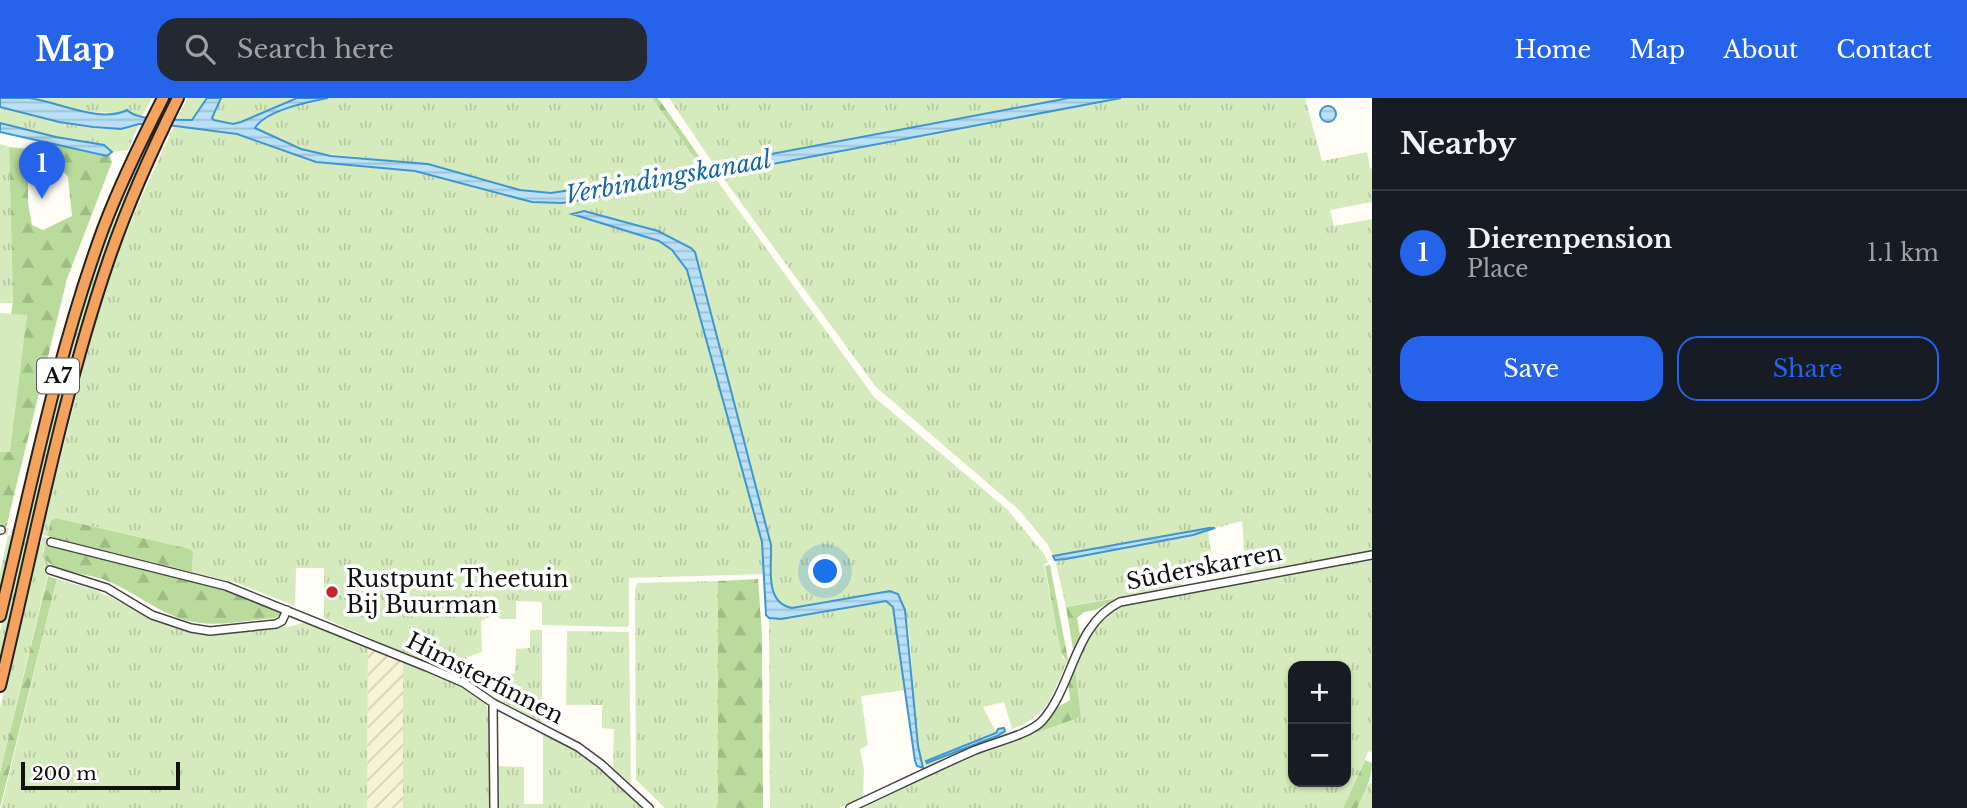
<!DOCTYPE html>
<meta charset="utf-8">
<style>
:root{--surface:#171b24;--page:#242831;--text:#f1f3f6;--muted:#9ea1a6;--line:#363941;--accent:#2563eb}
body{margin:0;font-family:"Libre Baskerville",serif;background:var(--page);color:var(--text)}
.controls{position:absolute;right:21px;bottom:21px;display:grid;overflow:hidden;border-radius:14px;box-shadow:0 2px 5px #0004}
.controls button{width:63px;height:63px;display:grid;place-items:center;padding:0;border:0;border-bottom:2px solid var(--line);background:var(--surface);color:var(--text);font:35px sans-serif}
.scale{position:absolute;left:21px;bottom:18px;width:159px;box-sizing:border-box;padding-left:7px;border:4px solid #111;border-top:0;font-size:19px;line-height:24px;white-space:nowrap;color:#111;-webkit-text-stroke:5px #fff;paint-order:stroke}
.you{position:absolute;left:826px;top:474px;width:24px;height:24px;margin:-18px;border:5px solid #fff;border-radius:50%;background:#1a73e8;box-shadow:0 0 0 10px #1a73e833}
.badge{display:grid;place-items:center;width:46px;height:46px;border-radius:50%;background:var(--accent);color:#fff;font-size:23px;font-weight:700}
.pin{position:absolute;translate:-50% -58px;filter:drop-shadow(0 2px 4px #0008)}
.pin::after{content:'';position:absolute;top:37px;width:24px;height:21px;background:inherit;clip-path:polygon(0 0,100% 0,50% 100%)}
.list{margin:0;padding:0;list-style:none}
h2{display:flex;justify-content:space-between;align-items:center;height:91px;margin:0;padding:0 28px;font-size:30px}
h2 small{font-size:23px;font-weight:400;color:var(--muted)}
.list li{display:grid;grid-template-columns:46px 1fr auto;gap:21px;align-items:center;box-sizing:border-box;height:126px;padding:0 28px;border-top:2px solid var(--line)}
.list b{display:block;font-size:26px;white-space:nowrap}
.list p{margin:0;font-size:23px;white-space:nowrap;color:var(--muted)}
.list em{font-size:23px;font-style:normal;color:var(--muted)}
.actions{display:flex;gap:14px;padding:21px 28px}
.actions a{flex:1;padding:16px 0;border:2px solid var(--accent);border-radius:21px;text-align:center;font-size:24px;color:var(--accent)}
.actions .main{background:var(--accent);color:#fff}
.icon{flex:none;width:38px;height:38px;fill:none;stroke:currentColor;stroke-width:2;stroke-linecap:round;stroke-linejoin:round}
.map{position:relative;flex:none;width:1372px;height:710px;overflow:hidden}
header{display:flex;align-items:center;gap:42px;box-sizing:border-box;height:98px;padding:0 35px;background:var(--accent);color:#fff}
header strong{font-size:33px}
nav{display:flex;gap:38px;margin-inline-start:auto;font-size:24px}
.search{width:490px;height:63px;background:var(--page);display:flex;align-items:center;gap:18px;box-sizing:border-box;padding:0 24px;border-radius:21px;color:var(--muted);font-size:26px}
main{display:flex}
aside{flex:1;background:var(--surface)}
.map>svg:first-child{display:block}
</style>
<header>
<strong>Map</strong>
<div class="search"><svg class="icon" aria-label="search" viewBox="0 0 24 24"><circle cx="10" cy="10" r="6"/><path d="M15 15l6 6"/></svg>Search here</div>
<nav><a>Home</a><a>Map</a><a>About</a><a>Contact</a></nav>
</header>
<main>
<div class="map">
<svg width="1372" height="710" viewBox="0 0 1372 710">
<defs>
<pattern id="farmland-furrows" width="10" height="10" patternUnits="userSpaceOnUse" patternTransform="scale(1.75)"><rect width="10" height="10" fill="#f6f3d4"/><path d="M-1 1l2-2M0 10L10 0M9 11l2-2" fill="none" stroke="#d2cfb5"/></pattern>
<pattern id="grass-tufts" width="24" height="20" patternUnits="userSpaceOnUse" patternTransform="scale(1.75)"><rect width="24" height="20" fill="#d5ebbd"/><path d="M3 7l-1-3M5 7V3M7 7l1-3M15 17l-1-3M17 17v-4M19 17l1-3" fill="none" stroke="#b6c8a1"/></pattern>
<pattern id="forest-firs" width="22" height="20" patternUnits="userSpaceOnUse" patternTransform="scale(1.75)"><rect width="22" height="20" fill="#b9dc9c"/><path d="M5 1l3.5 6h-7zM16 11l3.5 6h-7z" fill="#9ebc85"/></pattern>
<pattern id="water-rules" width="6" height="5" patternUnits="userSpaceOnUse" patternTransform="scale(1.75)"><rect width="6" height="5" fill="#b9e0f7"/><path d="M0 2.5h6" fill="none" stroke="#9ebfd3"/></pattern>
</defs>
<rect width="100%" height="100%" fill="#fffdf5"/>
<path fill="url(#farmland-furrows)" d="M368,549l35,14v147h-36z"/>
<path fill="url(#grass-tufts)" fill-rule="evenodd" d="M29,0h123l-11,20 -19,-5 -36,-1z
M188,0h19l-15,22 -15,-2z
M221,0h76l-57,24 -7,2 -19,-4 -2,-2z
M328,0h324l49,69 -150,26 -31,-3 -92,-26 -109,-11 -18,-4 -46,-21c11,-19 53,-26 73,-30z
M669,0h400l-355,67z
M1121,0h184l17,63 45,-9 3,16 2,1v33l-42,8 4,16 38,-7v332l-126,22 -4,-52 -27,7h-6l-156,28 -5,-11 -28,-34 -144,-124 -156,-213z
M0,9c37,10 78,23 117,22 7,0 14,-4 22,-5l-11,26 -16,2 -8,-7 -48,-8 -56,-14z
M155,26h5l-47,107 -17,48 -17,57 -79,333v-38c40,-167 72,-355 155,-507z
M174,28l63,8 79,28 99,9 117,31 61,-4 120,-23 161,222 134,113 36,44 4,8 -4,3 19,93 4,4c-16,34 -17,53 -55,67l-8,-27 -21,5 13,25 -70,29 1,2 78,-32 3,3 -84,37c-19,-54 -4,-119 -23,-172l-74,2 -35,7 -8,-1 -12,-13 -1,-49 -75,-288c-16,-28 -82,-38 -112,-46l-11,3 86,27 13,9 15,20 75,272 2,32 -135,4v48l-2,1 -85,-2v-23l-26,-1v18h-15l-6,-5 -14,7 1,31 -15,5 1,24 -144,-63v-50h-28l-1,38 -58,-23 -45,-11 1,-20 -3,-3 -134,-31 -5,4 -4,14 -6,-1 61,-243 36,-87z
M0,46l9,3 4,156h-13z
M1208,433l4,27 -34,8 4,19 -116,22 -11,-47z
M8,437l5,1 -13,55v-19z
M39,445l6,1c-3,10 -2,14 5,21l-50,208v-65z
M1372,460v193l-4,1 -25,56h-480l126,-60 92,-31 -6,-50 20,-42 5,-7 23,-15zM1293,568h53v116h-53z
M57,481l38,11 68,33 29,10 24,1 33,-3 43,-5 14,-4 62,25 -1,161h-366z
M718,483v227h-53l-29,-28 -1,-191 2,-6z
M886,503l9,9 10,80 -44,6 7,49 -8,4 4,21 -1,27 -24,11h-69l-1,-190 12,1z
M530,532h12v93l-39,-21v-24l12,-5 1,-24 14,-1z
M567,533l62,1 2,152 -18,-16 1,-39 -12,-1v-23h-36z
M403,563l66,29 16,13 5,15 1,90h-88z
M543,633l37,21 66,56h-150v-42l28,1v37h19z
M1369,685h3v25h-15z"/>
<path fill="url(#forest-firs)" d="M652,0h6l48,68 -5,1z
M50,46l60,12 2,6 -45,117 -61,249 -6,-2v-75l27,-135 -16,-2 2,-11 -4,-156 19,2v54l4,22 11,5 29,-14 -4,-39 -18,-22z
M56,420l134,31 3,3 -1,20 -145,-36 4,-15z
M45,446l164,41 65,23 6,3 1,4 -6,3c-26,2 -55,9 -81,4 -34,-6 -60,-32 -92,-43 -18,-6 -49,-7 -59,-22z
M1050,467l18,94 -1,3 -6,-10 -16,-86z
M48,478l9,3 -57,229v-35z
M758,481l4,56 1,173h-45v-227z
M1117,500l-21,12 -12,2 -7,6 3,17 -7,14 -7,-42z
M1075,569l6,50 -46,16 19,-24 16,-9 -2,-19z
M1365,662l7,3c0,17 -8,30 -15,45h-14z"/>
<path fill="#d5ebbd" d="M0,215l27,2 -17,137h-10z"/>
<path fill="url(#water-rules)" stroke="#3f96cf" stroke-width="2" d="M0,0c9,0 19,0 28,0 29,3 72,26 99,12 12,12 48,9 65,10l15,-22h14l-9,20 2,2 19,4 8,-2 56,-24h31c-20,4 -62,12 -73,30l46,21 30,7 97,8 92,26 31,3 66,-10 452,-85h52l-528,100 -31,5 -30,-1 -117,-31 -99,-9 -79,-28 -77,-10h-21l-18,5 -28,-2 -34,-5 -59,-15z
M1320 16a8 8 0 1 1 16 0a8 8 0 1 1-16 0Z
M0,25l56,14 48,8 8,7 -5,4 -107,-24z
M584,113l74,20 33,17 4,4 76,293c1,22 -7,58 21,63l98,-17 8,3 7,16 13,136 5,22 -6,-2 -2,-5 -22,-154 -7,-6 -105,18 -12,-1 -3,-3 -4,-73 -75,-272 -15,-20 -13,-9 -87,-27z
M1209,430h6l-22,7 -127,24 -11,1 -2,-4z
M1004,630l1,3 -8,5 -70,27 -1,-2 70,-28 2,-4z"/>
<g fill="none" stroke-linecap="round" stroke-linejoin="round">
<path stroke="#dbdad3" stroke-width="7" stroke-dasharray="7 3.5" stroke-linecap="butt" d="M1,432l50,12"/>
<g stroke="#444" stroke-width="10">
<path id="minor" d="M0,432h1
M51,444l175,44 201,81 37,16 29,20 85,44 23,17 48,44
M50,472l57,18 45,27 39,13 19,3 66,-7 6,-3 5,-11
M493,605l1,105
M850,710c41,-19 82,-39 123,-57 18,-8 56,-16 69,-30 32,-36 31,-96 78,-119l252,-47"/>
</g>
<g stroke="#222" stroke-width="14">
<path id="highway" d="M0,518c31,-129 57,-262 103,-387 17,-45 38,-88 60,-131
M0,588c34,-141 62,-290 109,-427 19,-55 43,-109 69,-161"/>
</g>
<use href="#minor" stroke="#fff" stroke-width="7"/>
<use href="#highway" stroke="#f5a25d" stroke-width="10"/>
</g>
<circle fill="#c4262e" stroke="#fff" stroke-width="2.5" cx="332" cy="494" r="7"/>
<g text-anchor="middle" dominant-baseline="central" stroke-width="7" stroke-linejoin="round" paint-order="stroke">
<rect fill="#fff" stroke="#585858" stroke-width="2" x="37" y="260.5" width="42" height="35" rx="5"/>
<g font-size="21" font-weight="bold" fill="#111">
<text x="58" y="278">A7</text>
</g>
<g font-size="23" fill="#111" stroke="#fff">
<text transform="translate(1204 469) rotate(-11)">Sûderskarren</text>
<text transform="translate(485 580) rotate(27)">Himsterfinnen</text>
</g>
<g font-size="23" fill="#111" stroke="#fff" text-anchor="start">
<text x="346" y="481">Rustpunt Theetuin<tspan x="346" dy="26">Bij Buurman</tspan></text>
</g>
<g font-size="24" font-style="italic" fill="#1768a6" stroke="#fff">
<text transform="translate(668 79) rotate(-10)">Verbindingskanaal</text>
</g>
</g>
</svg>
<div class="controls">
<button>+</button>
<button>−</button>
</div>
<div class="scale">200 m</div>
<div class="you"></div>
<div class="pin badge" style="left:42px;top:101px">1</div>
</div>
<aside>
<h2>Nearby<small></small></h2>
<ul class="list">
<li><span class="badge">1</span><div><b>Dierenpension</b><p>Place</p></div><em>1.1 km</em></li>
</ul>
<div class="actions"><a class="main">Save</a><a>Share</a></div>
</aside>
</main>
